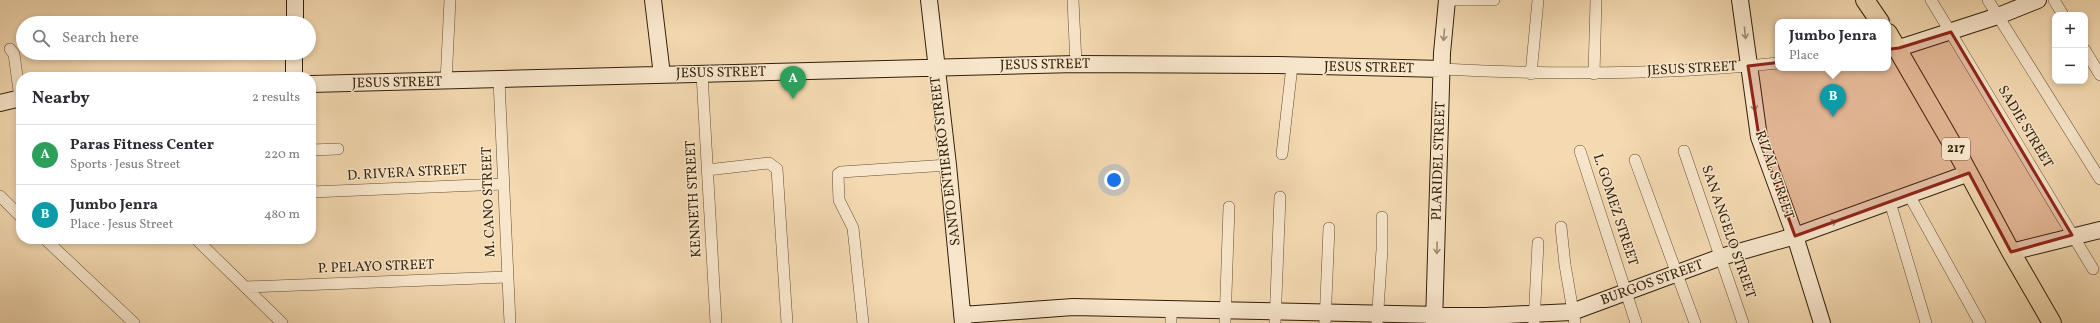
<!DOCTYPE html>
<meta charset="utf-8">
<style>
:root{--surface:#fff;--page:#f2f2f3;--text:#2b2b33;--muted:#7c7c81;--line:#e1e1e2;--accent:#7c3aed}
body{margin:0;font-family:Vollkorn,serif;background:var(--page);color:var(--text)}
.controls{position:absolute;right:12px;top:12px;display:grid;overflow:hidden;border-radius:8px;box-shadow:0 2px 6px #0003}
.controls button{width:36px;height:36px;display:grid;place-items:center;padding:0;border:0;border-bottom:1px solid var(--line);background:var(--surface);color:var(--text);font:20px sans-serif}
.you{position:absolute;left:1114px;top:180px;width:14px;height:14px;margin:-10px;border:3px solid #fff;border-radius:50%;background:#1a73e8;box-shadow:0 0 0 6px #1a73e833}
.badge{display:grid;place-items:center;width:26px;height:26px;border-radius:50%;background:var(--accent);color:#fff;font-size:13px;font-weight:700}
.pin{position:absolute;translate:-50% -33px;filter:drop-shadow(0 1px 2px #0008)}
.pin::after{content:'';position:absolute;top:21px;width:14px;height:12px;background:inherit;clip-path:polygon(0 0,100% 0,50% 100%)}
.popup{position:absolute;left:1775px;top:19px;width:116px;height:52px;box-sizing:border-box;display:grid;place-content:center;border-radius:8px;background:var(--surface);filter:drop-shadow(0 1px 3px #0005);font-size:13px;white-space:nowrap;color:var(--muted)}
.popup b{font-size:15px;color:var(--text)}
.popup::after{content:'';position:absolute;left:50%;top:100%;margin-left:-8px;border:8px solid transparent;border-top-color:var(--surface)}
.list{margin:0;padding:0;list-style:none}
h2{display:flex;justify-content:space-between;align-items:center;height:52px;margin:0;padding:0 16px;font-size:17px}
h2 small{font-size:13px;font-weight:400;color:var(--muted)}
.list li{display:grid;grid-template-columns:26px 1fr auto;gap:12px;align-items:center;box-sizing:border-box;height:60px;padding:0 16px;border-top:1px solid var(--line)}
.list b{display:block;font-size:15px;white-space:nowrap}
.list p{margin:0;font-size:13px;white-space:nowrap;color:var(--muted)}
.list em{font-size:13px;font-style:normal;color:var(--muted)}
.icon{flex:none;width:22px;height:22px;fill:none;stroke:currentColor;stroke-width:2;stroke-linecap:round;stroke-linejoin:round}
.map{position:relative;flex:none;width:2100px;height:323px;overflow:hidden}
.search{position:absolute;background:var(--surface);box-shadow:0 2px 6px #0003;left:16px;top:16px;width:300px;height:44px;display:flex;align-items:center;gap:10px;box-sizing:border-box;padding:0 14px;border-radius:22px;color:var(--muted);font-size:15px}
.panel{position:absolute;background:var(--surface);box-shadow:0 2px 6px #0003;left:16px;top:72px;width:300px;height:172px;border-radius:16px}
.map>svg:first-child{display:block}
</style>
<div class="map">
<svg width="2100" height="323" viewBox="0 0 2100 323">
<rect width="100%" height="100%" fill="#f4d9b1"/>
<filter id="stains"><feTurbulence type="fractalNoise" baseFrequency=".005" numOctaves="4"/><feColorMatrix values="0 0 0 0 .2 0 0 0 0 .09 0 0 0 0 .02 0 0 0 .5 -.17"/></filter>
<radialGradient id="worn" r=".72"><stop offset=".6" stop-color="#630" stop-opacity="0"/><stop offset="1" stop-color="#630" stop-opacity=".3"/></radialGradient>
<g fill="none" stroke-linecap="round" stroke-linejoin="round">
<g stroke="#624e34" stroke-width="12">
<path id="street" d="M1073,0l3,64
M1447,0h47
M1931,0l162,269
M1988,0l112,179
M2054,0l9,15
M10,49l4,5 6,44
M2085,50l15,25
M1442,69c112,6 224,6 336,-6
M702,74l14,249
M1531,74l7,-74
M1594,74l2,-74
M499,80l11,243
M446,82l4,-82
M311,150l27,-1
M1580,151l56,172
M1684,151l59,172
M1282,154l10,-88
M1635,160l60,163
M707,170l62,-7 8,6 10,154
M311,192l192,-8
M1909,195l71,128
M0,196l21,21
M1890,202l36,121
M1561,227l4,38 10,58
M45,239l89,84
M196,239l86,84
M246,287l261,-10
M863,323l-10,-95 -14,-28 -1,-26 3,-2 107,-7
M1171,323v-15
M1225,323l4,-116
M1275,323l5,-126
M1325,323l4,-95
M1377,323l5,-73v-33
M1534,323l4,-80"/>
</g>
<g stroke="#311f0a" stroke-width="18">
<path id="secondary" d="M653,0l9,75
M929,0l19,165 15,158
M1740,0l19,137 36,99 27,87
M295,23v-23
M1899,48l99,-32 40,-16
M294,77v-24
M311,84l765,-20 202,1 164,4
M0,103l21,-5
M2011,252l89,-22
M962,315l111,-8 412,9 87,-4 149,-55 74,-21 174,-63
M1434,323l8,-270 5,-53"/>
</g>
<g stroke="#311f0a" stroke-width="20">
<path id="primary" d="M1865,0l15,22
M1888,33l74,128 49,91 41,71"/>
</g>
<use href="#street" stroke="#f8e6cc" stroke-width="11"/>
<use href="#secondary" stroke="#f8e6cc" stroke-width="16"/>
<use href="#primary" stroke="#f4d9b1" stroke-width="18"/>
</g>
<defs><path id="oneway-shaft" d="M-6 0H5M1.5-3L5.5 0L1.5 3" fill="none" stroke-width="1.6" stroke-linecap="round" stroke-linejoin="round"/></defs>
<g stroke="#9e8c75">
<use href="#oneway-shaft" transform="translate(1745 33) rotate(84)"/>
<use href="#oneway-shaft" transform="translate(1444 35) rotate(95)"/>
<use href="#oneway-shaft" transform="translate(1754 105) rotate(81)"/>
<use href="#oneway-shaft" transform="translate(1831 223) rotate(-20)"/>
<use href="#oneway-shaft" transform="translate(1437 248) rotate(92)"/>
</g>
<path fill="#8f2418" fill-opacity="0.2" stroke="#8f2418" stroke-width="3" stroke-linejoin="round" d="M1951,32l121,203 -61,17 -42,-79 -174,63 -36,-99 -11,-71 151,-18z"/>
<g text-anchor="middle" dominant-baseline="central" stroke-width="3" stroke-linejoin="round" paint-order="stroke">
<rect fill="#f8e6cc" stroke="#6d5b44" stroke-width="1" x="1942" y="138" width="28" height="22" rx="3"/>
<g font-size="13" font-weight="bold" fill="#311f0a">
<text x="1956" y="149">217</text>
</g>
<g font-size="14" fill="#311f0a" stroke="#f8e6cc">
<text transform="translate(1045 65) rotate(-1)">JESUS STREET</text>
<text transform="translate(1369 68) rotate(1)">JESUS STREET</text>
<text transform="translate(1692 69) rotate(-3)">JESUS STREET</text>
<text transform="translate(721 73) rotate(-1)">JESUS STREET</text>
<text transform="translate(397 83) rotate(-1)">JESUS STREET</text>
<text transform="translate(2025 127) rotate(59)">SADIE STREET</text>
<text transform="translate(946 161) rotate(-97)">SANTO ENTIERRO STREET</text>
<text transform="translate(1439 161) rotate(-88)">PLARIDEL STREET</text>
<text transform="translate(407 173) rotate(-3)">D. RIVERA STREET</text>
<text transform="translate(1774 175) rotate(71)">RIZAL STREET</text>
<text transform="translate(694 199) rotate(-93)">KENNETH STREET</text>
<text transform="translate(489 202) rotate(-92)">M. CANO STREET</text>
<text transform="translate(1615 210) rotate(72)">L. GOMEZ STREET</text>
<text transform="translate(1728 232) rotate(71)">SAN ANGELO STREET</text>
<text transform="translate(376 267) rotate(-2)">P. PELAYO STREET</text>
<text transform="translate(1652 283) rotate(-20)">BURGOS STREET</text>
</g>
</g>
<rect width="100%" height="100%" filter="url(#stains)"/>
<rect width="100%" height="100%" fill="url(#worn)"/>
</svg>
<div class="controls">
<button>+</button>
<button>−</button>
</div>
<div class="you"></div>
<div class="pin badge" style="left:793px;top:99px;background:#2e9e5b">A</div>
<div class="pin badge" style="left:1833px;top:117px;background:#0f9aa8">B</div>
<div class="popup"><b>Jumbo Jenra</b>Place</div>
<div class="search"><svg class="icon" aria-label="search" viewBox="0 0 24 24"><circle cx="10" cy="10" r="6"/><path d="M15 15l6 6"/></svg>Search here</div>
<section class="panel">
<h2>Nearby<small>2 results</small></h2>
<ul class="list">
<li><span class="badge" style="background:#2e9e5b">A</span><div><b>Paras Fitness Center</b><p>Sports · Jesus Street</p></div><em>220 m</em></li>
<li><span class="badge" style="background:#0f9aa8">B</span><div><b>Jumbo Jenra</b><p>Place · Jesus Street</p></div><em>480 m</em></li>
</ul>
</section>
</div>
